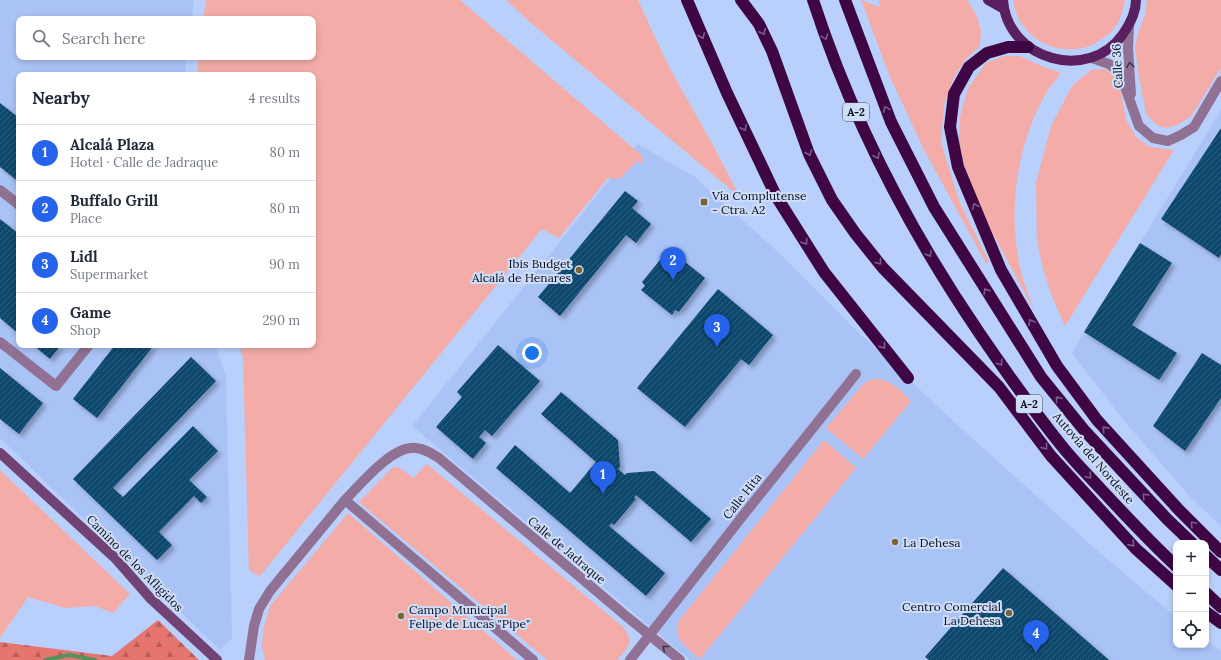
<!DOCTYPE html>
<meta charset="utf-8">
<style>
:root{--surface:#fff;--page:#f6f6f7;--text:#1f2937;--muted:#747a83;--line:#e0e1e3;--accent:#2563eb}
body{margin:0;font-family:Lora,serif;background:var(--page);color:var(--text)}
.controls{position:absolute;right:12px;bottom:12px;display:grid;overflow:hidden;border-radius:8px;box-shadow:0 2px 6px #0003}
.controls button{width:36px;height:36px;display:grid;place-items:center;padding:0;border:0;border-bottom:1px solid var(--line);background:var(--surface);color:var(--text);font:20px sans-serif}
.you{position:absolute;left:532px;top:353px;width:14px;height:14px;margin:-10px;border:3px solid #fff;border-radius:50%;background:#1a73e8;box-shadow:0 0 0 6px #1a73e833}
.badge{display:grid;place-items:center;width:26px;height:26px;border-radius:50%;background:var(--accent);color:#fff;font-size:13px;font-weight:700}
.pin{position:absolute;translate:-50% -33px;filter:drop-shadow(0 1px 2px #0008)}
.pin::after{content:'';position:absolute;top:21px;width:14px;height:12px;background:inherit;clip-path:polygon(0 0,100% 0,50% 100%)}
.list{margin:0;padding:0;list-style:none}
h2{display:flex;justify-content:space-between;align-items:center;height:52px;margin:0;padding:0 16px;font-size:17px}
h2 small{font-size:13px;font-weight:400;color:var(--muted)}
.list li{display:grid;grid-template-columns:26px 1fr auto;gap:12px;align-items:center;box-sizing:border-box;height:56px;padding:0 16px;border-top:1px solid var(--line)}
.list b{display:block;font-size:15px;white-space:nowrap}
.list p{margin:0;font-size:13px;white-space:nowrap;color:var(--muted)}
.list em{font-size:13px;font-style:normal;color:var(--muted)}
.icon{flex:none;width:22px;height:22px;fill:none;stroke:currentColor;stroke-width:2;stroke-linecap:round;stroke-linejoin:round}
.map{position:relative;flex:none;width:1221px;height:660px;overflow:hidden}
.search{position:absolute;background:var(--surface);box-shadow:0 2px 6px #0003;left:16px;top:16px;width:300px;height:44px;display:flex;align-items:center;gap:10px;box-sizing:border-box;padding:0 14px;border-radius:8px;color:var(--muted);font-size:15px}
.panel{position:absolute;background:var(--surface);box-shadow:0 2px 6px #0003;left:16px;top:72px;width:300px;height:276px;border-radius:8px}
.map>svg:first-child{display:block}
</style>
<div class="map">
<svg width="1221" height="660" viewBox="0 0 1221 660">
<defs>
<pattern id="forest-firs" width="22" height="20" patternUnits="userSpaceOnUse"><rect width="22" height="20" fill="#e67570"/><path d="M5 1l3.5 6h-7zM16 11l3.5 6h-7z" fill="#b85e5b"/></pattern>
<pattern id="building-hatch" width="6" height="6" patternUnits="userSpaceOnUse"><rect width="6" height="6" fill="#11486e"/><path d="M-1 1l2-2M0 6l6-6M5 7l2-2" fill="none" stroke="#325e7e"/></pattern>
<filter id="shadow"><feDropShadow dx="3.5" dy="3.5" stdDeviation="2" flood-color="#0004"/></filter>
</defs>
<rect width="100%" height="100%" fill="#b9d0fd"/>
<path fill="#aac3f6" d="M0,0h194l-2,19h-173v38h168l-2,18h-166v270h196l11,31 6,262 -12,12 -220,-212z
M1221,110v416l-29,-27 -67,-77 -53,-69 12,-21 56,-89z
M638,144l57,33 84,76 75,75 109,102 136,122 77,65v28h30v-5l15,11v9h-531l-278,-234z"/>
<path fill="#f3aca7" d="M206,0h254l180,154 3,6 -2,4 -4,-3 -17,18 -12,-1 -49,60 -17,-9 -282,347 -11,-5 -6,-213 -4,-13h74v-270h-116l2,-18h114v-38h-110z
M506,0h132l29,63 48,86 25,48 -208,-173z
M861,0l19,7 -1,-7h88l10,16 4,15 -1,15 -14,13 -12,18 -10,28 -3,37 18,59 30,61 -3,1 -61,-111 -35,-75z
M1013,0h112c-2,11 -5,22 -13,31 -2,3 -7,5 -10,8 -28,21 -71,9 -85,-24 -1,-5 -4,-10 -4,-15z
M1147,0h74v68l-30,48 -13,9 -14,3 -9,-4 -9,-11 -7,-36 -4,-30 4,-17 6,-15z
M1004,56h16l21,10 20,7c-5,7 -12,14 -16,22 -30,54 -38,121 -23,181 3,11 8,21 11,32l-41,-76 -26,-59 -7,-31 1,-25 8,-29 18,-25z
M1105,69l10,6 4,9 8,38 10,16 13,9 24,3 -109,176 -12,-27 -10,-30 -6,-28 -1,-58 15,-57 21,-40 19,-16z
M878,379c16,3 22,11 33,22l-48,58 -37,-31 38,-45 6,-3z
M824,440l32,28 -156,191c-12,-11 -27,-18 -22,-37z
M427,464l196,163c12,16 6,19 -6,33h-70l-188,-158 34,-35 7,1 13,10z
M0,470l130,124 -17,19 -18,-7 -30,2 -37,-11 -28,41z
M348,513l169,147h-252l-3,-13 1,-17 7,-24z"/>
<path fill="url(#forest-firs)" d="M158,620l41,40h-199v-18l112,14z"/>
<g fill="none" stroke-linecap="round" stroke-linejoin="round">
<path stroke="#56925c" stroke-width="4" d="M45,660l24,-5 26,5"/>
</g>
<path fill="url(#building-hatch)" filter="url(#shadow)" d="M0,103l19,15v64l-19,-15z
M1221,128v126l-2,4 -58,-39z
M625,191l13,10 -6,7 19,16 -15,19 -10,-8 -66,81 -22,-19z
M0,219l19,15v100l-19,-16z
M1140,243l32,20 -40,62 45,28 -18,27 -75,-48z
M669,249l36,29 -26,34 -4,-2 -3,5 -31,-25 4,-4 -3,-4z
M718,289l55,46 -24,30 -8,-6 -56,68 -48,-39z
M33,345h28l-11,14z
M115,345h39l-57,73 -24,-19z
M498,345l42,36 -48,55 -7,-6 -6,7 7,6 -13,16 -37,-32 26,-30 -5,-5z
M1202,353l19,12v33l-36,53 -32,-25z
M191,357l25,24 -103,107 10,9 70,-71 25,25 -29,29 18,17 -6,6 -7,-7 -35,36 13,13 -15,15 -84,-81z
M0,368l43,35 -24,31 -19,-15z
M561,392l57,48 2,27 -2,2 7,6 2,-2 27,-2 57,48 -20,23 -55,-47 -2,3 2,1 -22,26 -2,-2 -3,3 56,47 -19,23 -150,-128 19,-23 55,48 26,-31 -55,-48z
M1003,568l106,92h-180l-4,-3z"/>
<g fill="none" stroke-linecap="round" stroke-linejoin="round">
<path stroke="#917193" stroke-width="10" d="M1129,26l-1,22 3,46
M1092,58l17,6 11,9 19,53 14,12 15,3 13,-6 13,-8 27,-46
M0,190l19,15
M0,342l56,44 33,-41
M345,500c15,-15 47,-55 71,-52 9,1 15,5 23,10l187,158 54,44
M249,660l5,-34 5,-17 11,-18 75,-91 188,160
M630,660l115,-147 111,-139"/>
<path stroke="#714375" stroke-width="10" d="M0,453l115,105 35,40 67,62"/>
<path stroke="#591f5e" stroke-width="10" d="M988,0l16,9
M1003,0c4,60 86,83 120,34 7,-10 13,-22 13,-34"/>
<path stroke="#3e0744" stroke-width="12" d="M687,0l40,93 49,103 48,76 84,106
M741,0l18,24 13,27 37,103 23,46 23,33 28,35 116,119 52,69 85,93 40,36
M813,0c39,120 96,230 167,334 26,38 52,75 81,111 11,14 24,27 36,40 26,28 51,55 79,81
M845,0l46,122 43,85 107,170 43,53 83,89 25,24
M1028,47h-20l-21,6 -18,14 -15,27 -4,33 8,40 43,103 56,96 40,54 82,90 42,42
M1206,556l15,14
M1206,593l15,14
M1206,612l15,11"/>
</g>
<defs><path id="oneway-chevron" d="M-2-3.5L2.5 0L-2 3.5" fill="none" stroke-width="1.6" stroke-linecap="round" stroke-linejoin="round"/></defs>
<g stroke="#785d8c">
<use href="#oneway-chevron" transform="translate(763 32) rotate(63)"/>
<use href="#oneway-chevron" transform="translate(702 36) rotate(67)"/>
<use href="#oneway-chevron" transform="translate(825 37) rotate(72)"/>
<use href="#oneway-chevron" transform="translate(886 109) rotate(-112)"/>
<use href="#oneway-chevron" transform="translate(744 128) rotate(64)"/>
<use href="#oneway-chevron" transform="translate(809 153) rotate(67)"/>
<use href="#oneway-chevron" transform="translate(877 156) rotate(63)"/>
<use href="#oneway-chevron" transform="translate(975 206) rotate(-113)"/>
<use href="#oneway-chevron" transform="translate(805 242) rotate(58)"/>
<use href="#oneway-chevron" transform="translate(929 254) rotate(59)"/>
<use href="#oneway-chevron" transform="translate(879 262) rotate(52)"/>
<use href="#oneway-chevron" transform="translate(986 291) rotate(-122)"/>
<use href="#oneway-chevron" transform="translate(1031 322) rotate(-120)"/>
<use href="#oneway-chevron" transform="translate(883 346) rotate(51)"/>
<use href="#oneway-chevron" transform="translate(1000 363) rotate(56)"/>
<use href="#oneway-chevron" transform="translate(1058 399) rotate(-129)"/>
<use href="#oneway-chevron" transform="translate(1105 429) rotate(-132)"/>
<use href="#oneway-chevron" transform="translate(1045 447) rotate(52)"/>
<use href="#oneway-chevron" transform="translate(1089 476) rotate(47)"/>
<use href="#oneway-chevron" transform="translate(1145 496) rotate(-133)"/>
<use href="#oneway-chevron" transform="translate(1193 524) rotate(-135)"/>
<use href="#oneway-chevron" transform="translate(1132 544) rotate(48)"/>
</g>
<g stroke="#3f364d">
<use href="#oneway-chevron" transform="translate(1130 65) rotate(-96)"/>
<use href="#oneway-chevron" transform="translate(665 648) rotate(-141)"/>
</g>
<g fill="#7b6434" stroke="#cfddf8" stroke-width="1.5">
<rect x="700" y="198" width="8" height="8" rx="2"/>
<circle cx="579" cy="270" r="4"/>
<circle cx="895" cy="542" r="4"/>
<circle cx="1009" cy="613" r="4"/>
<circle cx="401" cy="616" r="4"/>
</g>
<g text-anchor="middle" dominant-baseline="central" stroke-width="4" stroke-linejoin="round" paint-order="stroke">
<g fill="#cfddf8" stroke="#444d5f" stroke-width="1">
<rect x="843" y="103" width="26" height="18" rx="3"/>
<rect x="1016" y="395" width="26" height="18" rx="3"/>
</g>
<g font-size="11" font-weight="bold" fill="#080f1e">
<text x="856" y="112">A-2</text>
<text x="1029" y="404">A-2</text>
</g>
<g font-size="12" fill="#080f1e" stroke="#cfddf8">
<text transform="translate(1117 66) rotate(-93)">Calle 36</text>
<text transform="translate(1094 458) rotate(49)">Autovía del Nordeste</text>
<text transform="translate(742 496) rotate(-52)">Calle Hita</text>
<text transform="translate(567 550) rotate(40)">Calle de Jadraque</text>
<text transform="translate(135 563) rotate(45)">Camino de los Afligidos</text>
</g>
<g font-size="12" fill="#080f1e" stroke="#cfddf8" text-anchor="start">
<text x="712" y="195">Vía Complutense<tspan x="712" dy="14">- Ctra. A2</tspan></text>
<text x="571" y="263" text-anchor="end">Ibis Budget<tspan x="571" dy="14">Alcalá de Henares</tspan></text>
<text x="903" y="542">La Dehesa</text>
<text x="1001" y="606" text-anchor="end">Centro Comercial<tspan x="1001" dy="14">La Dehesa</tspan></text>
<text x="409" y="609">Campo Municipal<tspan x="409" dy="14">Felipe de Lucas "Pipe"</tspan></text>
</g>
</g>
</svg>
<div class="controls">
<button>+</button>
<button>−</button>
<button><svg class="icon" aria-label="locate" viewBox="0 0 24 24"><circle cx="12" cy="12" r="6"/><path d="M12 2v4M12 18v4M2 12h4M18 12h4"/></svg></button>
</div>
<div class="you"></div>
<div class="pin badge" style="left:603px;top:494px">1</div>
<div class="pin badge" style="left:673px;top:280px">2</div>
<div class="pin badge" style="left:717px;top:347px">3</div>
<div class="pin badge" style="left:1036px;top:653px">4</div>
<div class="search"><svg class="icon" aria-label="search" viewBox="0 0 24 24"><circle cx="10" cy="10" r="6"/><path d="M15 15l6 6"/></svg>Search here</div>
<section class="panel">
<h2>Nearby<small>4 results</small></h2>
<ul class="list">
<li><span class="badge">1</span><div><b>Alcalá Plaza</b><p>Hotel · Calle de Jadraque</p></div><em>80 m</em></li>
<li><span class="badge">2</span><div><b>Buffalo Grill</b><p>Place</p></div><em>80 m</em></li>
<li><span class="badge">3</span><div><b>Lidl</b><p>Supermarket</p></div><em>90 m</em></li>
<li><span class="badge">4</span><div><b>Game</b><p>Shop</p></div><em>290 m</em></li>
</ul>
</section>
</div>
